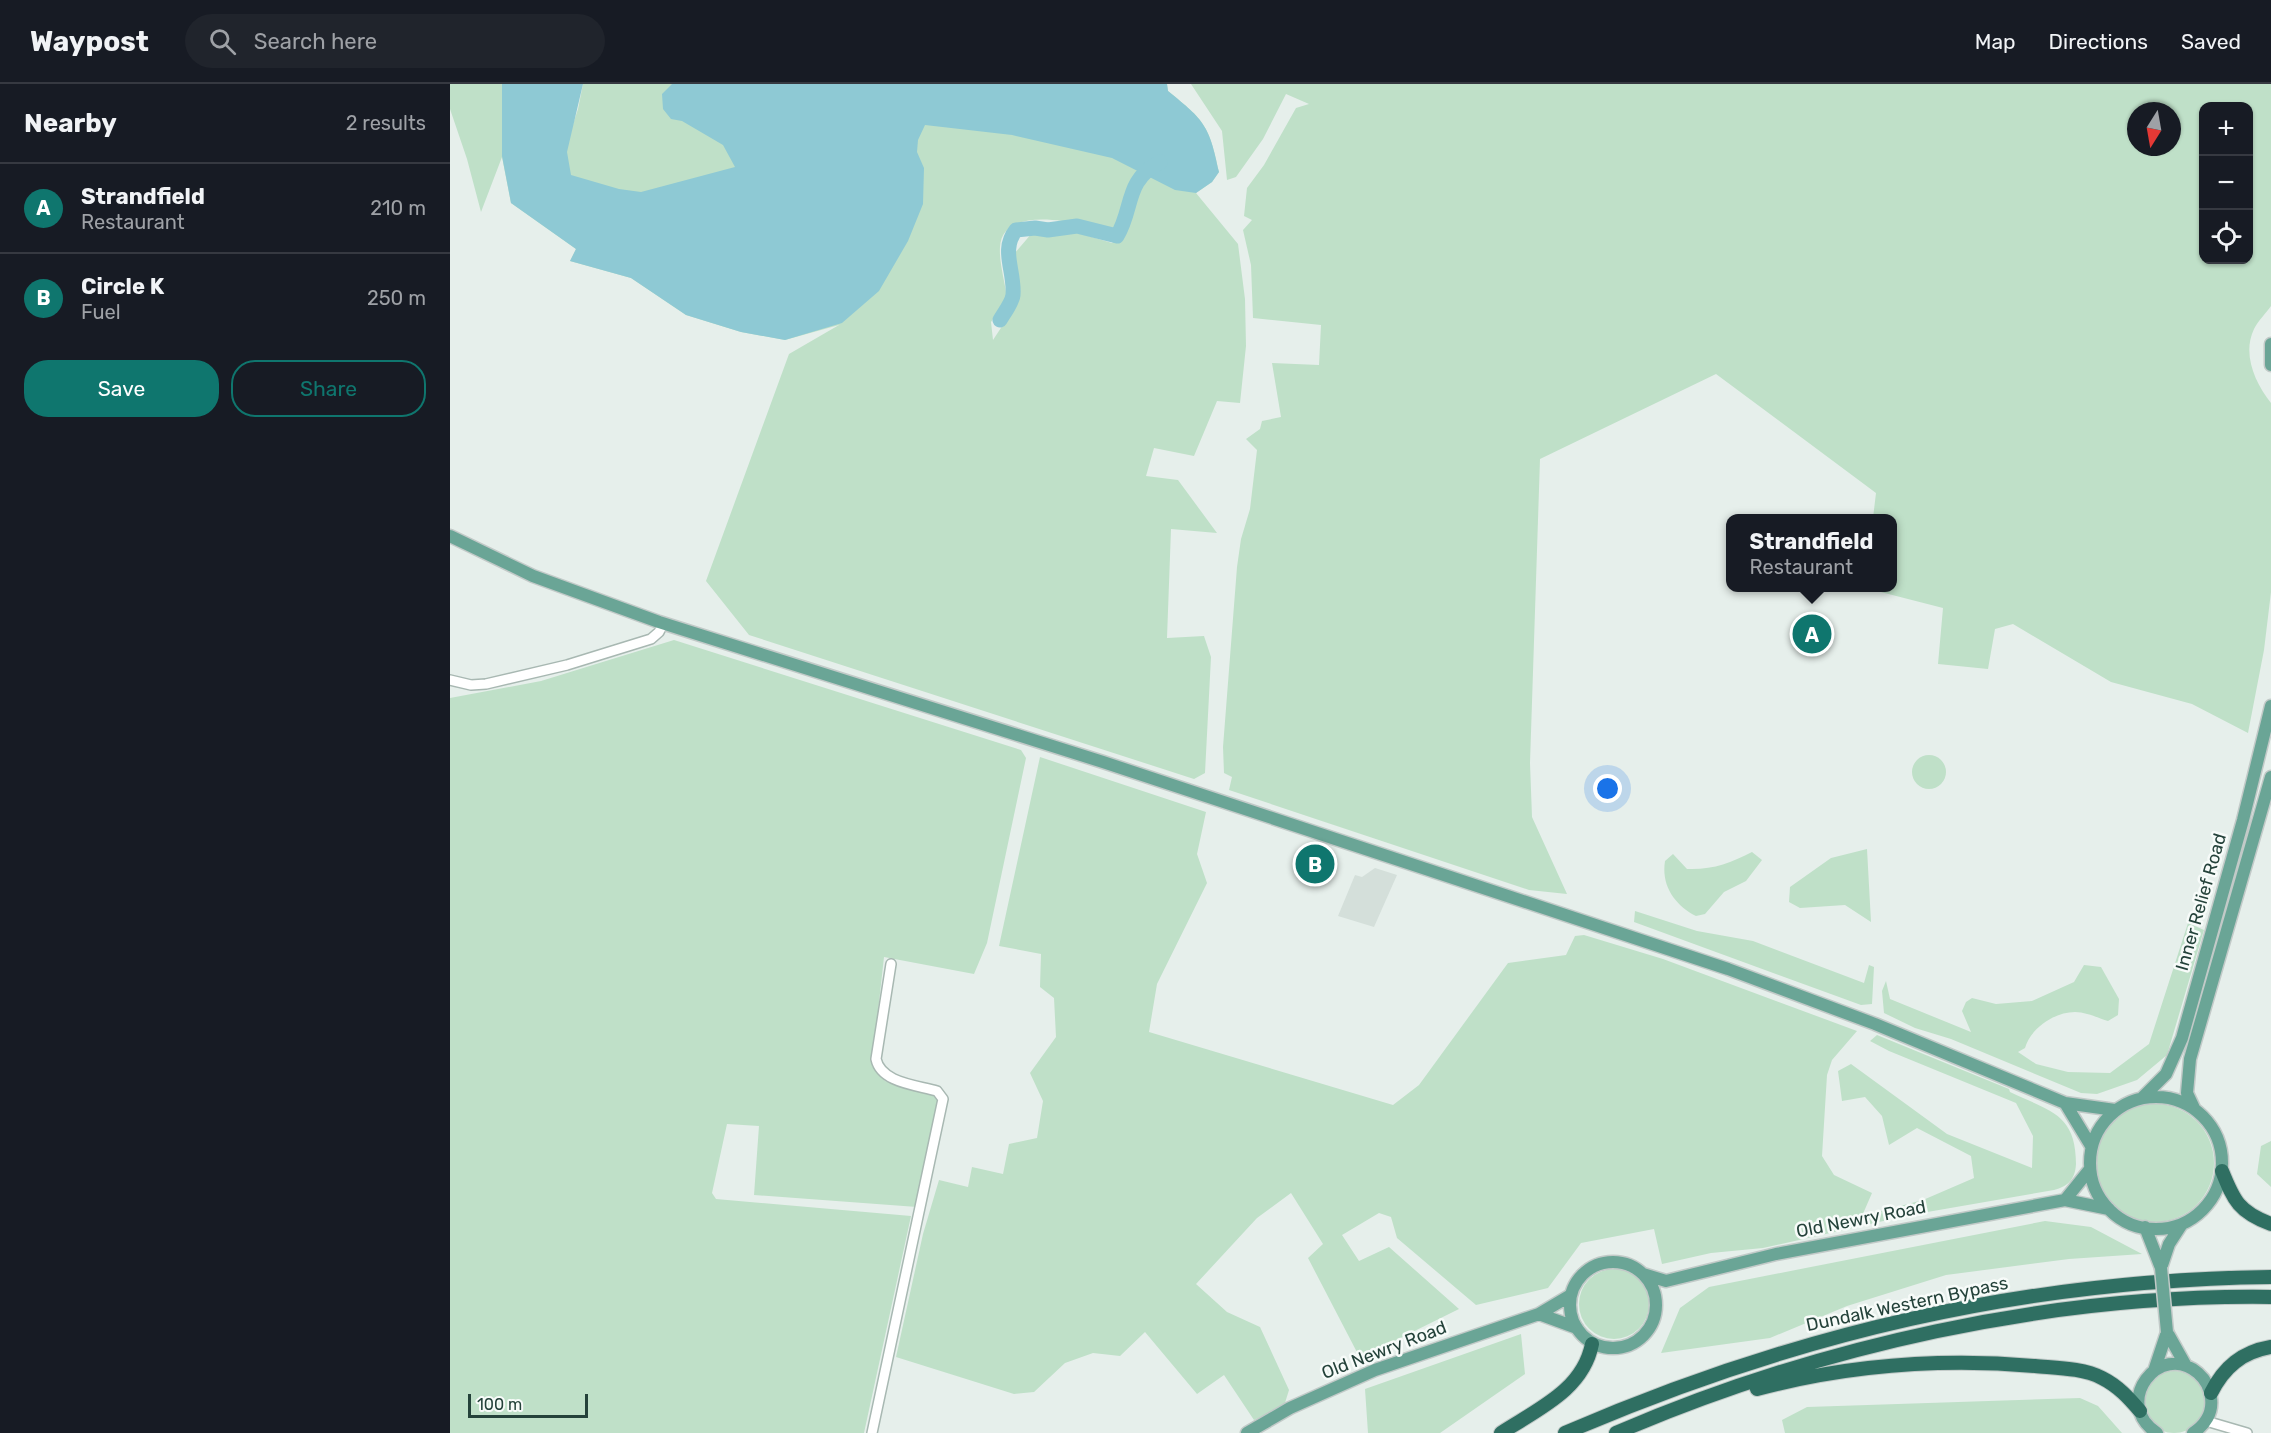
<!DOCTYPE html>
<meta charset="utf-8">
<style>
:root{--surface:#171b24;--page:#20242c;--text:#f1f3f6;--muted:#9ea1a6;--line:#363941;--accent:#0f766e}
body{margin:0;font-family:Rubik,sans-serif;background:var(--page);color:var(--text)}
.controls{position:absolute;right:18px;top:18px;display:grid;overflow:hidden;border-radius:12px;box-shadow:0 2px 4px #0004}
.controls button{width:54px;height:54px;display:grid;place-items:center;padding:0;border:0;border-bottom:2px solid var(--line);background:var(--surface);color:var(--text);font:30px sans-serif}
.compass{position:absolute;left:1677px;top:18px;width:54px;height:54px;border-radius:50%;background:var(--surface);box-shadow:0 2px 4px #0004;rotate:191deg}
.scale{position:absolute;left:18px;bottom:15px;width:120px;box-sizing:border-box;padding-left:6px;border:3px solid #24423a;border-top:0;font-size:16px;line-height:21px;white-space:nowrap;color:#24423a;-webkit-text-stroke:4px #f7fbf9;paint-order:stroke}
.you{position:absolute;left:1158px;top:705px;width:21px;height:21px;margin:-15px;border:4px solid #fff;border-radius:50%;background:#1a73e8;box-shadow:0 0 0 9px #1a73e833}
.badge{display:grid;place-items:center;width:39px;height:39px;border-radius:50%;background:var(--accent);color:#fff;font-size:20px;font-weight:700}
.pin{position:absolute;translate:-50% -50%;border:3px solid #fff;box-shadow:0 2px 6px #0006}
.popup{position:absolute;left:1276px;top:430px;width:171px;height:78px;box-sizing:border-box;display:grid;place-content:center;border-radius:12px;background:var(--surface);filter:drop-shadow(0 2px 4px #0005);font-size:20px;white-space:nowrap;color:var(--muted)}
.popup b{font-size:22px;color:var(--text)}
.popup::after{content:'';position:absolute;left:50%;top:100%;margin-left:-12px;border:12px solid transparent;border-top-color:var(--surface)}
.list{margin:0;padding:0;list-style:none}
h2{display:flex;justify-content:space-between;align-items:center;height:78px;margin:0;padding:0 24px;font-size:26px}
h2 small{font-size:20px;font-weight:400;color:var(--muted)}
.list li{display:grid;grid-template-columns:39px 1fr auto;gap:18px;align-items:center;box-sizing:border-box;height:90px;padding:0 24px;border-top:2px solid var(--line)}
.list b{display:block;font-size:22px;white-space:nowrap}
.list p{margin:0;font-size:20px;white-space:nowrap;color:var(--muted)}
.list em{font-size:20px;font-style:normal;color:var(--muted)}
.actions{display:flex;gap:12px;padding:18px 24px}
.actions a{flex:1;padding:14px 0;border:2px solid var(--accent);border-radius:24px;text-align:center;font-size:21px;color:var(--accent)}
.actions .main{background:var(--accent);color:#fff}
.icon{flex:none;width:33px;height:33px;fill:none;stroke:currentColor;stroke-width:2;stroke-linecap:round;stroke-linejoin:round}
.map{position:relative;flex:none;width:1821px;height:1349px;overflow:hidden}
header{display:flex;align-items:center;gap:36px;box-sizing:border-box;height:84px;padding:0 30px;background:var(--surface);border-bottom:2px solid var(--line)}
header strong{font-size:28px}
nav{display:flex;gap:33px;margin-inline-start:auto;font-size:21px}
.search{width:420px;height:54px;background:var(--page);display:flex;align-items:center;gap:15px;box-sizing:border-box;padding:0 21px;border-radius:33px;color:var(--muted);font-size:22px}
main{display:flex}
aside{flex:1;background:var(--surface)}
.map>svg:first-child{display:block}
</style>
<header>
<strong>Waypost</strong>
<div class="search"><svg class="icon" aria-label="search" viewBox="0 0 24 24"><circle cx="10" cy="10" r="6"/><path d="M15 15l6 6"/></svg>Search here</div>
<nav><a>Map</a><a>Directions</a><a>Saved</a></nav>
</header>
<main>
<aside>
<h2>Nearby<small>2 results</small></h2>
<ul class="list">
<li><span class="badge">A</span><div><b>Strandfield</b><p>Restaurant</p></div><em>210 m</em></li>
<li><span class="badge">B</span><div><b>Circle K</b><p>Fuel</p></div><em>250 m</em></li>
</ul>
<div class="actions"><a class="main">Save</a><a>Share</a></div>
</aside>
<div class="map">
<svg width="1821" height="1349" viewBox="0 0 1821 1349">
<rect width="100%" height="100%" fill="#e6efeb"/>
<path fill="#d4dfda" d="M925,784l22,7 -23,52 -36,-11 17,-41 7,2z"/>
<path fill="#bfe0c8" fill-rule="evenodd" d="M0,0h123l-28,67 35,86 287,-128 284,50 -23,27 -7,36 -7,10c-27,-7 -111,-31 -114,15 -1,16 5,35 7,51l-16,24 2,18 23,-35 -2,-51 18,-21 15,3 28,-4 37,11 13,-12 12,-39 23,-26 -18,-70 25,-12 1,7c37,30 41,34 51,81l-7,10 -16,11 42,51 7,55 1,47 -6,57 -23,-2 -23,55 -40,-8 -8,28 32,4 39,53 -46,-4 -4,109 37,-2 7,21 -6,116 -11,6 -445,-144 -43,-54 83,-227 50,-29 -54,15 -44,-8 -55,-17 -55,-37 -61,-17 6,-12 -65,-46 -9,-46 -21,55 -14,-53 -17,-50z
M133,0h259l8,26 -193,110 -99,-51 20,-60z
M741,0h1080v222c-5,7 -13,15 -17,23 -12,25 1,54 17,74v189l-7,58 -16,83 -56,-29 -81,-22 -98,-58 -18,5 -7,40 -50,-5 5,-56 -74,-19 24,-1v-70h-20l3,-25 -160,-119 -176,85 -10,304 2,54 35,77 -38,-4 -300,-100 3,-13 -8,-4 -1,-26 14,-180 4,-28 9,-30 7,-59 -11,-11 14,-10 2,-8 19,-4 -9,-54 47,2 2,-40 -68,-7 -2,-53 -8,-35 9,-10 -8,-4 3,-28 17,-23 32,-57 13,-4 -23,-10 -23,45 -27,38 -9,3 -5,-49zM1754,22h44v154h-44zM1686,27h36v36h-36z
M224,556l347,110 5,8 -39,185 -13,31 -90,-17 -12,109 13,15 50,14 4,5 -22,107 -163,-12 5,-69 -32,-2 -15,69 4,6 195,17 -47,217h-414v-735l91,-17z
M1462 688a17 17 0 1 1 34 0a17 17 0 1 1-34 0Z
M590,673l166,55 -9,42 10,29 -50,101 -8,48 244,73 26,-20 89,-122 58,-8 9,-19 9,-1 79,24 194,72 -25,29 -5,15 -5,81 12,19 38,18 -10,23 61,-16 51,-22 -3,-22 -54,-28 -28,17 -7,-29 -17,-19 -23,4 -4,-30 13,-7 96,70 85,34 1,-32 -17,-33 -127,-52 -19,-10 7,-6 132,54 1,3c39,19 66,21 66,72 -1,16 -8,22 -22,26l-144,25 -147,33 -52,5 -49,11 -8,-35 -73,14 -33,45 -72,17 -79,-67 -6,-21 -12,-4 -37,22 17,26 30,-14 70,62 -99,49 -52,-100 15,-14 -32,-51 -34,25 -61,66 31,28 33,15 29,63 -5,16 -30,14 -30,-45 -27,19 -52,-62 -25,24 -27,-3 -28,10 -31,29 -20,2 -118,-37 27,-123 16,-54 29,7 4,-20 31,7 6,-30 28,-6 6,-37 -13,-28 26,-36 -2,-39 -14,-11 1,-33 -42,-8z
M1417,765l4,73 -26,-17 -45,3 -11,-6 1,-15 41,-29z
M1302,768l10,8 -16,21 -22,11 -19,22 -9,2c-21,-11 -35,-30 -31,-55l8,-7 14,15c26,1 43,-6 65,-17z
M1185,827l62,20 56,10 111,42 5,-18 5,2 -2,37 -11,1 -227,-83z
M1738,839l16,7 -37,125 -30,25 -40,14 -16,-1 -130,-54 -36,-11 -31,-15 -2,-22 4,-10 4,18 81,33 -9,-21 4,-9 6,-4 24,6 36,-3 42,-19 10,-17 17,2 18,32 -1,16 -10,6c-10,-3 -22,-9 -33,-9 -21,0 -45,17 -50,36l-7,4 18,12 32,8 42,1 39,-29z
M1646 1079a59 59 0 1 1 118 0a59 59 0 1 1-118 0Z
M1821,1057v46l-14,-13 4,-28z
M1595,1137l46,6 51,27 -73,5 -123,16 -99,31 -77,32 -109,15 19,-45 29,-21z
M1129 1220a35 35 0 1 1 70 0a35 35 0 1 1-70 0Z
M1071,1250l4,40 -85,59h-72l-3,-44z
M1693 1318a31 31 0 1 1 62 0a31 31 0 1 1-62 0Z
M1630,1314l18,8 24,27h-337l-3,-13 25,-13z"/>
<path fill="#8ec9d4" d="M52,0h81l-16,68 4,23 48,14 22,3 94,-25 -12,-22 -41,-24 -11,-2 -8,-10 -1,-15 10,-10h495l1,7c37,30 41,34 51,81l-7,10 -16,11 -21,-3 -63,-32 -100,-23 -87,-10 -7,15 -1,12 7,16 -1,36 -15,37 -29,50 -37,32 -57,17 -44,-8 -55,-17 -55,-37 -61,-17 6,-12 -65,-46 -9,-47z"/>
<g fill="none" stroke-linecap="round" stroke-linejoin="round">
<path stroke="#8ec9d4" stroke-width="15" d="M550,236c4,-7 12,-17 13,-25 2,-24 -13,-45 3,-65l19,-2 13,2 29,-4 40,10c17,-28 7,-55 43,-74"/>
<g stroke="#a8b8b2" stroke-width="12">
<path id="minor" d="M0,596l21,5 15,-1 81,-19 84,-26 8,-7 4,-8
M1756,1337l41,12
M422,1349l71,-334 -6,-8c-20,-6 -56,-8 -61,-32l15,-95"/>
</g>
<g stroke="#c2cac8" stroke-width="15">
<path id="major" d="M1821,260v21
M0,452l83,40 126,46 444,140 625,207 147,55 190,79 50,7
M1640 1079a66 66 0 1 1 132 0a66 66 0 1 1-132 0Z
M1693,1013l23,-23 16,-36 61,-218 28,-114
M1615,1019l26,43
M1744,1024l-7,-15 3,-34 81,-282
M1615,1116l25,-31
M1695,1143l16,41
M1120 1221a43 43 0 1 1 86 0a43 43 0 1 1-86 0Z
M1711,1184l8,-24 13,-20
M1193,1190l23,7 110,-27 289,-54 44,9
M1089,1230l38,14
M1717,1248l19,34
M1704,1287l13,-39
M797,1349l43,-25 85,-38 164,-56 32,-19
M1707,1349c-46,-30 3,-93 41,-60 8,7 12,15 13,25 2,15 -6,27 -18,35"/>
</g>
<g stroke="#c2cac8" stroke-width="16">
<path id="highway" d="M1772,1087c12,30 17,41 49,53
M1307,1305c91,-24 184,-31 278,-23 21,2 48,2 67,12 16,8 27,20 38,33
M1761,1309c13,-26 31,-41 60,-46
M1051,1349c37,-24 82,-43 91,-89
M1115,1349c229,-99 457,-153 706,-156
M1166,1349c202,-87 434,-139 655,-136"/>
</g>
<use href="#minor" stroke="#fff" stroke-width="9"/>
<use href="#major" stroke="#6aa596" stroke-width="12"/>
<use href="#highway" stroke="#2f6f62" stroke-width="14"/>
<g stroke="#c2cac8" stroke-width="15" stroke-linecap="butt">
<path id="major-bridge" d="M1711,1184l6,64"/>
</g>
<use href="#major-bridge" stroke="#6aa596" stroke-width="12"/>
</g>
<g text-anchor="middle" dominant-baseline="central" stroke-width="5" stroke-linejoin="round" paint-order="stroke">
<g font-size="18" fill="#24423a" stroke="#f7fbf9">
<text transform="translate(1751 818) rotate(-74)">Inner Relief Road</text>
<text transform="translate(1411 1135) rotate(-11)">Old Newry Road</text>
<text transform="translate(1457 1220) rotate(-12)">Dundalk Western Bypass</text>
<text transform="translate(934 1266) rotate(-21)">Old Newry Road</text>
</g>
</g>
</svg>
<div class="controls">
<button>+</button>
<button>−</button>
<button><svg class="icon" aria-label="locate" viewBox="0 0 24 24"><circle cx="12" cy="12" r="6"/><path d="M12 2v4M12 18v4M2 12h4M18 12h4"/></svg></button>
</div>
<svg class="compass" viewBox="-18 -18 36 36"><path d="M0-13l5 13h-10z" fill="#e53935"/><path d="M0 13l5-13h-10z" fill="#9ea1a6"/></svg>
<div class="scale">100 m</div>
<div class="you"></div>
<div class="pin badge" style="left:1362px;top:550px">A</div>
<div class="popup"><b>Strandfield</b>Restaurant</div>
<div class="pin badge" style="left:865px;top:780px">B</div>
</div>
</main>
